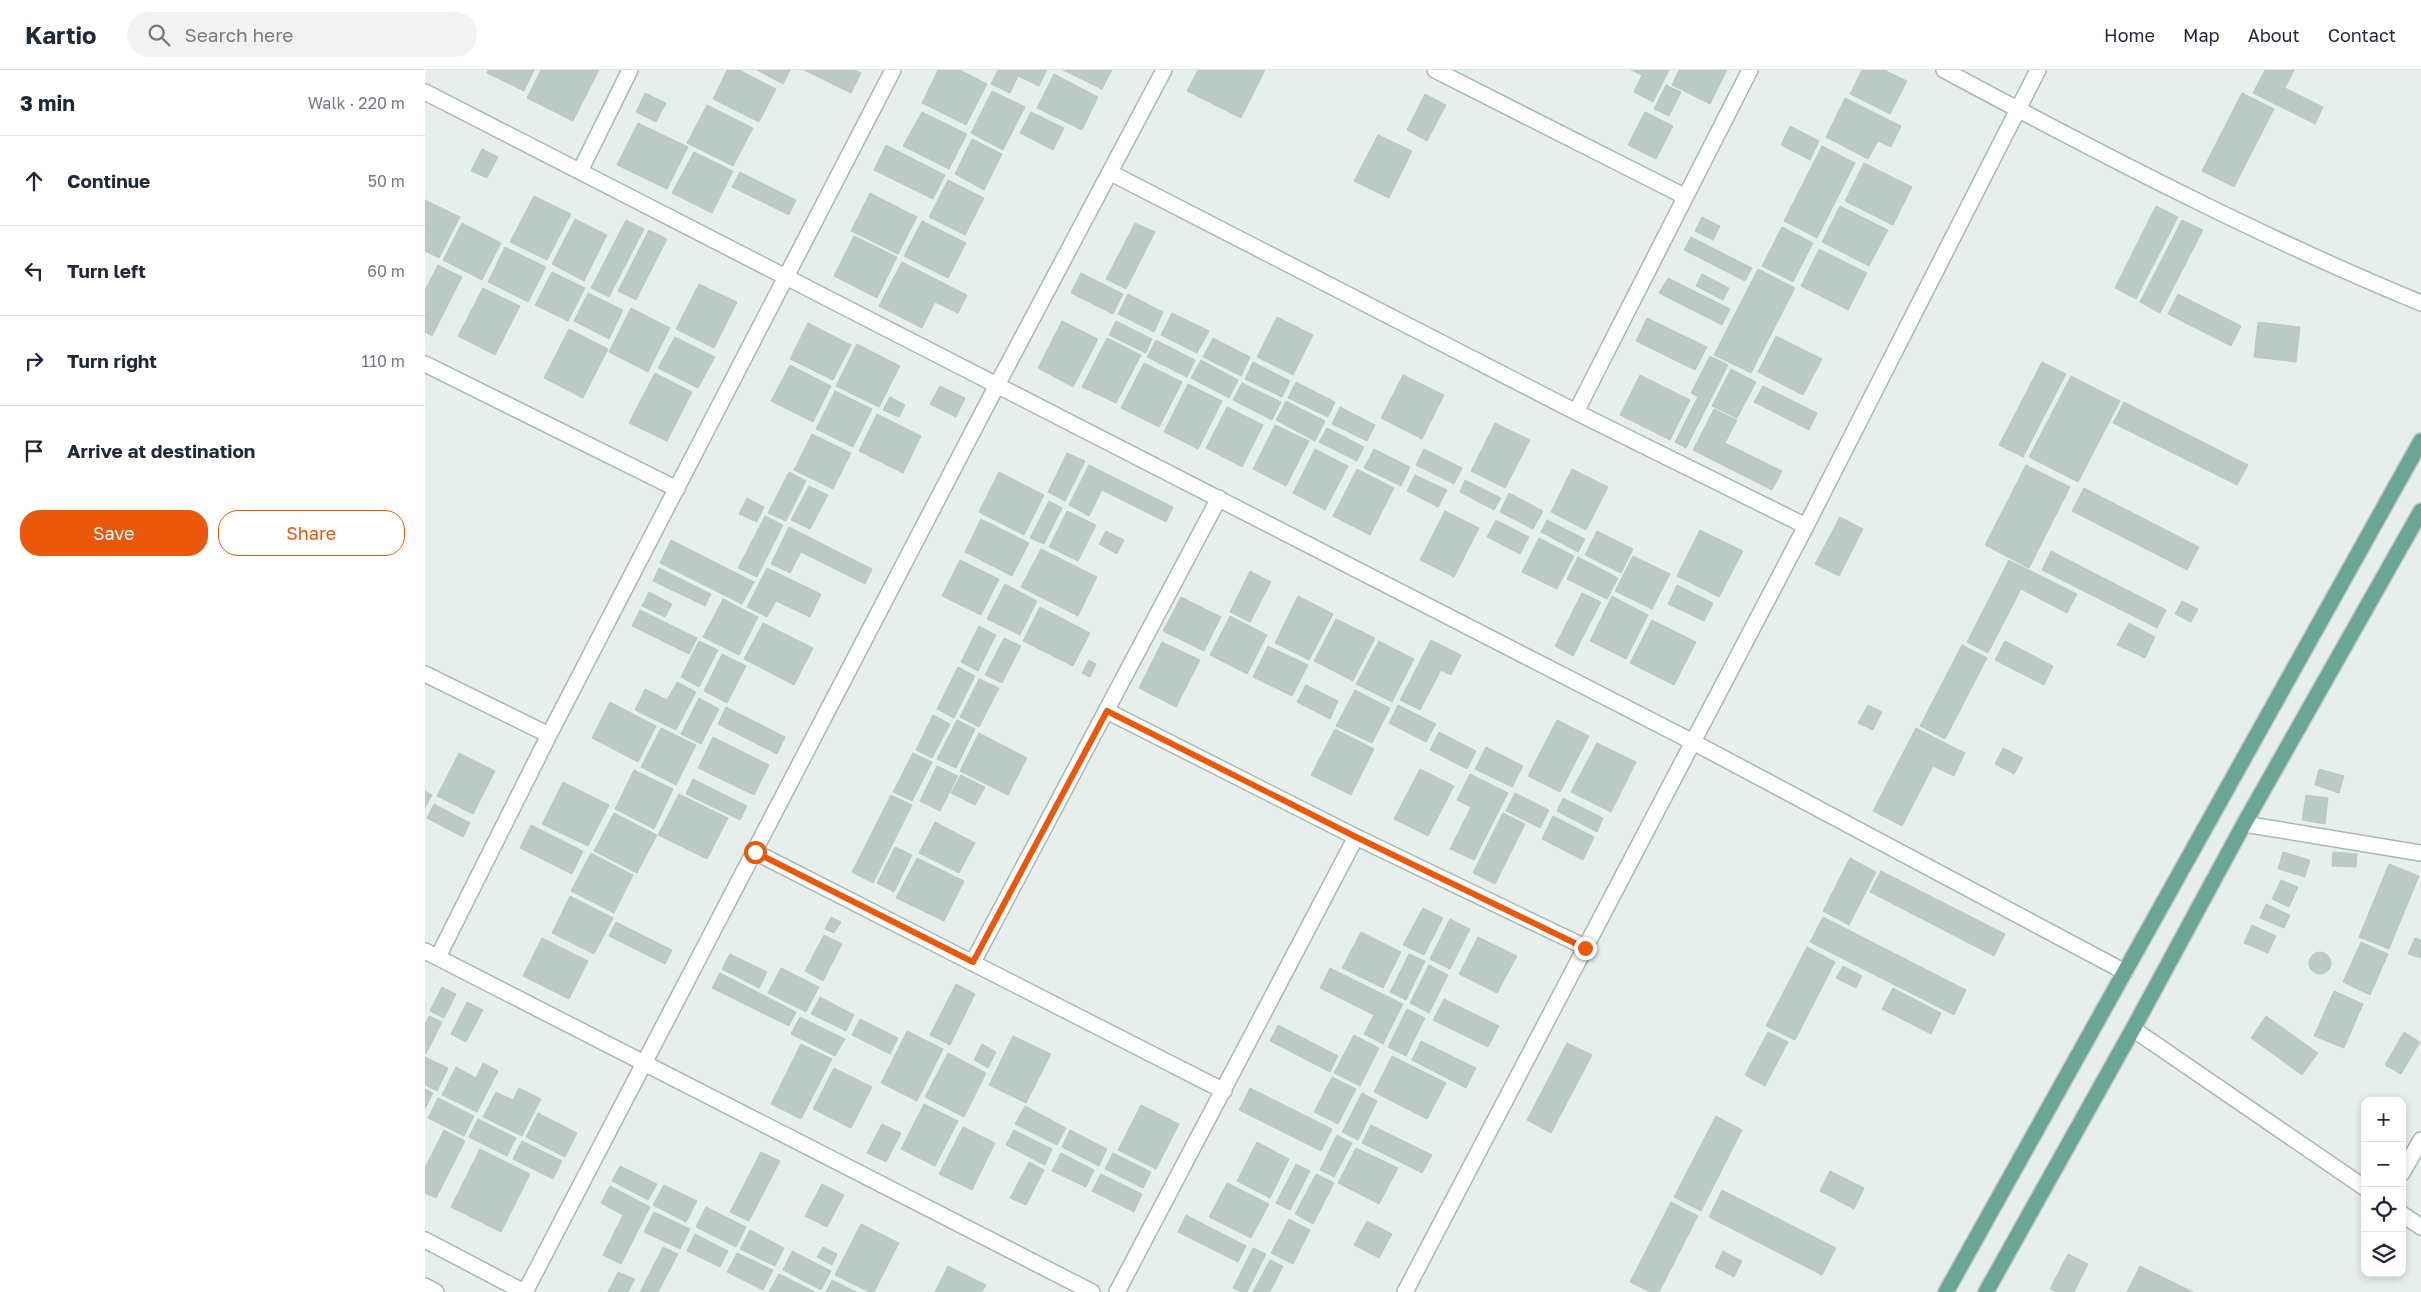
<!DOCTYPE html>
<meta charset="utf-8">
<style>
:root{--surface:#fff;--page:#f2f2f3;--text:#1f2937;--muted:#747a83;--line:#e0e1e3;--accent:#ea580c}
body{margin:0;font-family:"Golos Text",sans-serif;background:var(--page);color:var(--text)}
.controls{position:absolute;right:15px;bottom:15px;display:grid;overflow:hidden;border-radius:10px;box-shadow:0 2px 8px #0003}
.controls button{width:45px;height:45px;display:grid;place-items:center;padding:0;border:0;border-bottom:1px solid var(--line);background:var(--surface);color:var(--text);font:25px sans-serif}
.stop{position:absolute;width:15px;height:15px;margin:-11px;border:4px solid #ea580c;border-radius:50%;background:#fff}
.stop.end{background:#ea580c;border-color:#fff;box-shadow:0 1px 5px #0008}
.list{margin:0;padding:0;list-style:none}
h2{display:flex;justify-content:space-between;align-items:center;height:65px;margin:0;padding:0 20px;font-size:21px}
h2 small{font-size:16px;font-weight:400;color:var(--muted)}
.list li{display:grid;grid-template-columns:32px 1fr auto;gap:15px;align-items:center;box-sizing:border-box;height:90px;padding:0 20px;border-top:1px solid var(--line)}
.list b{display:block;font-size:19px;white-space:nowrap}
.list em{font-size:16px;font-style:normal;color:var(--muted)}
.actions{display:flex;gap:10px;padding:15px 20px}
.actions a{flex:1;padding:11px 0;border:1px solid var(--accent);border-radius:20px;text-align:center;font-size:18px;color:var(--accent)}
.actions .main{background:var(--accent);color:#fff}
.icon{flex:none;width:28px;height:28px;fill:none;stroke:currentColor;stroke-width:2;stroke-linecap:round;stroke-linejoin:round}
.map{position:relative;flex:none;width:1996px;height:1222px;overflow:hidden}
header{display:flex;align-items:center;gap:30px;box-sizing:border-box;height:70px;padding:0 25px;background:var(--surface);border-bottom:1px solid var(--line)}
header strong{font-size:24px}
nav{display:flex;gap:28px;margin-inline-start:auto;font-size:18px}
.search{width:350px;height:45px;background:var(--page);display:flex;align-items:center;gap:12px;box-sizing:border-box;padding:0 18px;border-radius:28px;color:var(--muted);font-size:19px}
main{display:flex}
aside{flex:1;background:var(--surface)}
.map>svg:first-child{display:block}
</style>
<header>
<strong>Kartio</strong>
<div class="search"><svg class="icon" aria-label="search" viewBox="0 0 24 24"><circle cx="10" cy="10" r="6"/><path d="M15 15l6 6"/></svg>Search here</div>
<nav><a>Home</a><a>Map</a><a>About</a><a>Contact</a></nav>
</header>
<main>
<aside>
<h2>3 min<small>Walk · 220 m</small></h2>
<ul class="list">
<li><svg class="icon" aria-label="ahead" viewBox="0 0 24 24"><path d="M12 20V5M6 11l6-6 6 6"/></svg><div><b>Continue</b></div><em>50 m</em></li>
<li><svg class="icon" aria-label="left" viewBox="0 0 24 24"><path d="M17 20v-9H6M10 6l-5 5 5 5"/></svg><div><b>Turn left</b></div><em>60 m</em></li>
<li><svg class="icon" aria-label="right" viewBox="0 0 24 24"><path d="M7 20v-9h11M14 6l5 5-5 5"/></svg><div><b>Turn right</b></div><em>110 m</em></li>
<li><svg class="icon" aria-label="arrive" viewBox="0 0 24 24"><path d="M6 21V4h12l-3 4 3 4H6"/></svg><div><b>Arrive at destination</b></div></li>
</ul>
<div class="actions"><a class="main">Save</a><a>Share</a></div>
</aside>
<div class="map">
<svg width="1996" height="1222" viewBox="0 0 1996 1222">
<rect width="100%" height="100%" fill="#e6efeb"/>
<path fill="#bbcac4" stroke="#b8c9c2" d="M63,0h46l-10,21 -37,-18z
M116,0h58l-26,51 -46,-23z
M302,0h12l37,19 -17,33 -46,-23z
M332,0h33l-7,14z
M379,0h51l6,3 -10,20z
M513,0h22l27,14 -21,41 -44,-22z
M573,0h49l-8,16 -21,-10 -8,17 -19,-9z
M638,0h49l-10,19z
M773,0h67l-24,48 -54,-27z
M1206,0h38l-16,32 -19,-10 8,-17z
M1254,0h48l-17,34 -38,-19z
M1437,0h22l23,11 -17,33 -40,-20z
M1840,0h29l-9,18 38,19 -8,17 -62,-31z
M629,4l44,23 -16,33 -45,-22z
M1241,15l15,7 -12,24 -15,-7z
M567,21l33,16 -22,43 -32,-17z
M220,23l21,10 -10,19 -20,-10z
M1817,23l32,16 -40,78 -32,-16z
M1000,24l21,11 -19,36 -20,-11z
M1420,28l56,28 -10,21 -13,-6 -10,18 -42,-22z
M282,35l46,23 -20,38 -46,-23z
M497,42l45,22 -18,35 -46,-23z
M606,42l33,16 -11,22 -33,-17z
M1220,42l28,14 -17,33 -28,-14z
M213,53l50,24 -21,42 -50,-24z
M1365,56l29,15 -9,19 -29,-15z
M953,65l34,16 -23,47 -35,-17z
M547,69l30,15 -18,36 -29,-16z
M461,75l59,30 -12,24 -59,-29z
M1397,76l33,17 -38,75 -33,-17z
M57,79l16,8 -11,21 -16,-7z
M269,82l39,19 -21,42 -40,-20z
M1439,93l48,24 -19,38 -48,-24z
M315,102l56,28 -7,15 -57,-28z
M523,110l36,18 -19,37 -36,-18z
M445,123l47,24 -19,37 -47,-23z
M109,126l37,18 -24,46 -37,-18z
M0,130l35,17 -21,41 -14,-7z
M1415,136l48,24 -19,36 -47,-24z
M1731,136l22,11 -42,82 -21,-11z
M1277,147l18,9 -7,14 -18,-9z
M150,149l32,16 -23,46 -32,-17z
M201,150l18,9 -35,68 -18,-9z
M1757,150l21,10 -43,83 -20,-11z
M497,151l44,22 -18,35 -44,-22z
M37,153l39,20 -19,37 -39,-20z
M710,153l20,9 -29,57 -20,-10z
M1357,157l31,16 -20,39 -31,-16z
M224,160l18,9 -31,61 -18,-9z
M429,166l43,21 -20,41 -43,-22z
M1266,167l61,31 -7,13 -61,-31z
M80,177l41,20 -18,35 -40,-20z
M1394,179l48,24 -19,37 -47,-24z
M477,192l65,33 -9,18 -23,-11 -13,26 -43,-22z
M13,195l24,12 -30,59 -7,-4v-42z
M1333,199l37,19 -44,85 -37,-18z
M127,202l33,16 -17,33 -33,-16z
M656,203l42,21 -10,20 -42,-21z
M1277,204l27,14 -6,12 -27,-14z
M1243,208l62,31 -8,16 -63,-32z
M274,214l38,18 -23,46 -38,-19z
M58,218l37,18 -25,49 -37,-19z
M163,223l35,17 -14,29 -35,-18z
M703,224l35,18 -9,20 -36,-18z
M1753,224l63,32 -10,20 -63,-32z
M206,238l39,20 -22,44 -39,-20z
M747,243l37,18 -12,22 -36,-18z
M852,247l36,18 -20,40 -36,-18z
M1222,248l60,29 -12,23 -59,-29z
M637,251l36,18 -25,48 -35,-19z
M691,251l36,18 -6,14 -37,-18z
M1833,252l42,5 -4,35 -42,-5z
M383,253l43,22 -18,35 -43,-21z
M144,259l39,20 -25,49 -39,-20z
M1351,266l46,23 -19,36 -45,-23z
M250,267l40,20 -17,31 -40,-20z
M682,268l34,17 -25,48 -34,-16z
M788,268l37,19 -9,19 -38,-19z
M731,270l39,20 -8,17 -40,-20z
M432,274l43,22 -21,41 -43,-21z
M1285,286l18,9 -42,83 -11,-6 23,-45 -7,-4z
M776,290l37,20 -9,18 -38,-20z
M828,292l37,19 -8,16 -37,-18z
M1617,292l24,12 -43,83 -24,-12z
M719,293l38,19 -23,45 -38,-19z
M365,295l41,21 -18,36 -42,-21z
M1306,299l25,13 -19,36 -25,-12z
M230,303l37,19 -25,49 -38,-18z
M978,305l41,20 -22,44 -41,-21z
M1215,305l50,25 -20,40 -50,-25z
M1646,306l49,25 -42,81 -49,-25z
M871,312l39,20 -7,15 -40,-19z
M817,313l39,19 -9,18 -39,-20z
M763,314l34,17 -24,48 -34,-17z
M515,316l25,12 -9,19 -26,-13z
M1338,316l54,27 -8,17 -55,-28z
M410,321l37,18 -19,38 -37,-18z
M465,327l15,8 -6,12 -16,-7z
M861,331l39,20 -10,20 -39,-21z
M1699,332l124,63 -11,20 -124,-62z
M802,337l36,18 -21,42 -36,-19z
M915,337l35,18 -8,16 -35,-17z
M1289,339l23,11 -12,23 57,28 -10,19 -79,-40z
M452,344l44,22 -18,37 -44,-22z
M1070,353l35,17 -25,48 -34,-17z
M850,355l34,16 -23,45 -33,-17z
M902,358l37,19 -7,14 -38,-19z
M387,364l39,19 -18,36 -39,-19z
M890,379l33,17 -23,44 -32,-17z
M949,379l36,18 -9,19 -37,-18z
M999,379l38,19 -8,16 -38,-19z
M642,383l18,8 -20,40 -17,-9z
M664,395l84,42 -7,15 -64,-32 -13,26 -20,-11z
M1601,395l44,22 -41,81 -44,-23z
M932,399l37,19 -24,47 -37,-19z
M1147,399l36,18 -22,43 -35,-18z
M364,402l17,9 -20,40 -18,-8z
M574,402l45,23 -20,40 -45,-23z
M990,405l32,15 -9,17 -31,-16z
M1040,410l36,18 -7,12 -34,-18z
M384,416l19,9 -18,34 -19,-9z
M1659,418l115,59 -12,23 -115,-59z
M1084,423l34,18 -10,18 -33,-17z
M322,428l17,9 -7,15 -18,-8z
M624,431l13,7 -18,36 -14,-6z
M642,441l29,14 -18,36 -29,-14z
M1020,441l34,17 -25,49 -34,-17z
M340,446l18,9 -26,52 -19,-9z
M1415,447l23,12 -24,47 -24,-12z
M556,449l48,24 -17,33 -47,-24z
M1071,450l33,17 -9,17 -33,-17z
M1122,450l38,19 -7,13 -37,-20z
M364,457l83,42 -7,15 -64,-32 -11,21 -19,-9z
M1275,460l43,21 -24,46 -42,-21z
M681,461l18,9 -7,14 -18,-10z
M1172,461l36,18 -12,24 -36,-18z
M1114,468l35,18 -17,33 -35,-17z
M246,470l83,42 -12,22 -82,-41z
M616,479l56,28 -19,39 -57,-29z
M1626,481l115,59 -9,18 -115,-58z
M1208,486l37,18 -18,35 -37,-18z
M1153,487l40,21 -11,21 -40,-20z
M535,490l39,19 -18,36 -39,-19z
M1584,490l68,34 -10,19 -46,-24 -33,64 -21,-11z
M234,498l52,26 -6,12 -52,-25z
M342,498l54,26 -11,23 -34,-16 -9,16 -20,-10z
M825,501l21,11 -21,40 -20,-10z
M580,514l32,17 -17,34 -33,-16z
M1252,515l36,18 -9,18 -36,-17z
M224,522l23,12 -7,13 -23,-11z
M1157,523l19,9 -28,54 -18,-10z
M873,526l35,18 -24,46 -34,-17z
M1187,526l36,19 -22,44 -36,-18z
M756,527l40,20 -17,34 -41,-20z
M298,529l35,18 -19,38 -36,-18z
M1757,531l16,8 -7,13 -16,-8z
M615,537l50,26 -17,33 -50,-25z
M215,540l57,28 -8,16 -57,-28z
M805,546l37,19 -20,39 -37,-19z
M911,549l39,19 -22,43 -39,-20z
M1227,550l44,22 -22,43 -44,-22z
M338,553l50,25 -19,37 -50,-26z
M1704,553l26,14 -10,21 -28,-13z
M554,556l17,9 -18,36 -17,-9z
M579,568l17,8 -19,37 -17,-8z
M1006,570l30,15 -10,20 -10,-5 -21,40 -20,-10z
M274,571l19,9 -19,37 -18,-10z
M954,571l35,18 -22,43 -36,-18z
M1580,571l48,25 -9,19 -49,-25z
M737,572l38,18 -24,47 -37,-19z
M1537,575l25,13 -42,81 -25,-13z
M843,576l40,19 -16,31 -39,-19z
M297,584l24,12 -19,37 -23,-12z
M664,590l7,4 -6,13 -8,-4z
M533,597l17,9 -21,42 -17,-9z
M554,609l20,9 -20,39 -19,-10z
M252,612l19,10 -20,38 -41,-20 10,-21 22,11z
M881,615l32,16 -8,18 -33,-17z
M930,620l35,18 -18,35 -36,-17z
M274,628l20,11 -18,35 -20,-10z
M185,632l46,24 -18,36 -46,-24z
M973,635l38,19 -10,18 -37,-19z
M1443,635l14,7 -9,18 -15,-7z
M301,637l59,30 -8,17 -59,-30z
M508,645l17,9 -18,34 -16,-8z
M532,650l18,9 -19,39 -19,-9z
M1132,650l32,16 -29,56 -32,-16z
M236,658l35,17 -20,40 -35,-18z
M1491,658l49,25 -11,23 -21,-10 -31,60 -29,-15z
M910,659l39,20 -23,46 -40,-20z
M1014,662l37,19 -9,18 -37,-19z
M554,663l48,25 -19,37 -48,-24z
M288,667l56,28 -15,30 -56,-27z
M1172,673l39,19 -25,50 -40,-20z
M1061,677l37,19 -11,21 -37,-18z
M1578,678l20,10 -9,16 -19,-10z
M34,683l36,18 -22,43 -36,-18z
M488,683l19,9 -20,39 -19,-9z
M512,696l21,10 -18,35 -20,-10z
M995,699l34,17 -26,50 -34,-17z
M1894,699l25,7 -5,17 -24,-8z
M209,700l39,19 -19,40 -39,-20z
M1045,704l38,19 -34,67 -24,-11 21,-42 -14,-7z
M536,705l24,12 -10,18 -24,-12z
M268,709l54,27 -7,14 -54,-26z
M138,712l46,23 -21,41 -46,-22z
M0,721l7,4 -7,13z
M1090,723l34,17 -9,18 -34,-17z
M254,724l49,24 -21,41 -49,-24z
M466,725l21,10 -39,78 -21,-11z
M1881,725l22,3 -3,26 -23,-4z
M1138,728l40,20 -6,14 -40,-21z
M9,734l36,19 -7,14 -36,-19z
M189,743l43,22 -20,38 -43,-22z
M1078,743l22,11 -30,60 -22,-11z
M1128,746l41,21 -11,23 -41,-21z
M510,752l40,21 -16,30 -40,-20z
M106,755l52,26 -11,23 -52,-26z
M470,777l17,8 -18,37 -17,-9z
M1858,782l27,8 -5,17 -27,-8z
M1908,782l24,2 -1,13 -24,-1z
M166,783l42,22 -19,38 -43,-22z
M492,788l47,23 -20,40 -48,-23z
M1425,788l26,14 -27,53 -26,-14z
M1964,794l30,12 -30,73 -30,-12z
M1456,801l124,63 -11,22 -124,-64z
M1856,810l17,7 -9,20 -17,-8z
M145,826l43,22 -19,36 -42,-21z
M1841,834l24,11 -6,13 -24,-10z
M998,838l20,10 -19,37 -21,-10z
M406,847l10,5 -7,11 -9,-4z
M1398,847l143,73 -12,25 -144,-73z
M1025,849l20,10 -20,40 -20,-10z
M191,852l56,28 -7,14 -56,-28z
M1827,855l24,11 -8,17 -24,-10z
M936,862l40,20 -18,36 -41,-20z
M399,865l18,9 -19,37 -18,-10z
M1053,867l39,19 -20,37 -38,-19z
M117,868l46,23 -19,38 -46,-23z
M1990,868l6,2v18l-13,-4z
M1936,872l27,12 -18,41 -27,-13z
M1382,877l28,15 -40,78 -29,-14z
M1884 893a11 11 0 1 1 22 0a11 11 0 1 1-22 0Z
M305,884l37,18 -8,16 -37,-19z
M984,884l16,7 -19,39 -16,-8z
M1004,895l19,10 -19,38 -19,-10z
M1418,896l19,10 -6,12 -20,-10z
M356,898l38,19 -13,25 -38,-19z
M905,898l73,36 -20,40 -19,-10 10,-19 -54,-27z
M295,903l76,39 -7,14 -77,-38z
M531,914l19,10 -25,51 -20,-10z
M17,917l14,7 -12,24 -14,-7z
M1468,918l48,25 -10,21 -49,-25z
M1909,921l29,13 -19,44 -30,-12z
M395,927l34,18 -8,16 -35,-17z
M1019,929l55,27 -11,21 -55,-27z
M42,932l16,8 -17,32 -15,-8z
M982,939l18,9 -19,38 -18,-9z
M4,946l13,6 -16,32 -1,-30z
M1841,946l52,37 -16,22 -51,-37z
M375,947l45,22 -10,17 -44,-22z
M435,949l38,19 -8,16 -38,-19z
M853,955l60,31 -8,16 -60,-31z
M482,961l36,18 -26,52 -36,-18z
M1343,962l20,10 -23,44 -20,-11z
M1979,962l16,10 -19,32 -16,-9z
M929,965l25,13 -19,38 -26,-13z
M588,966l38,18 -25,49 -37,-18z
M996,971l55,27 -10,20 -54,-28z
M1142,973l25,12 -41,78 -24,-13z
M376,974l31,15 -31,60 -30,-15z
M557,974l14,8 -8,16 -14,-8z
M523,983l38,20 -22,44 -39,-20z
M967,986l54,27 -19,36 -53,-27z
M0,987l23,11 -11,23 -12,-6z
M58,993l15,8 -21,41 -35,-17 14,-28 20,11z
M409,998l38,19 -21,41 -38,-19z
M907,1007l24,12 -18,35 -24,-12z
M94,1018l22,11 -19,37 -39,-19 13,-25 17,8z
M825,1018l82,41 -11,22 -82,-41z
M0,1019l8,4 -8,16z
M937,1023l15,8 -19,39 -16,-8z
M13,1028l36,18 -10,20 -36,-18z
M499,1034l34,17 -23,45 -34,-17z
M716,1035l38,19 -23,45 -38,-19z
M600,1036l41,22 -9,17 -42,-21z
M113,1043l39,20 -12,24 -39,-20z
M1291,1046l26,14 -41,81 -27,-14z
M53,1049l38,19 -9,18 -38,-19z
M457,1054l19,9 -15,29 -19,-9z
M946,1055l61,30 -10,18 -60,-30z
M538,1057l32,16 -23,47 -33,-16z
M19,1060l21,11 -29,57 -11,-5v-25z
M589,1060l38,19 -7,16 -39,-20z
M645,1060l37,19 -8,17 -37,-19z
M912,1065l15,8 -18,34 -14,-7z
M97,1071l40,20 -9,18 -40,-20z
M832,1072l32,17 -19,39 -33,-17z
M931,1078l42,20 -19,36 -41,-21z
M55,1079l50,25 -29,58 -50,-25z
M336,1082l19,9 -31,60 -19,-9z
M636,1083l33,17 -8,17 -34,-16z
M688,1083l38,19 -8,16 -38,-19z
M604,1092l15,8 -18,35 -16,-7z
M871,1094l14,7 -20,39 -14,-7z
M195,1096l37,18 -9,16 -36,-19z
M1405,1101l34,17 -10,21 -34,-18z
M676,1104l41,20 -8,18 -42,-21z
M891,1104l18,9 -21,41 -18,-10z
M802,1113l42,21 -18,34 -42,-21z
M397,1114l22,11 -17,32 -22,-11z
M239,1115l33,16 -11,21 -33,-17z
M185,1116l40,21 -29,57 -18,-9 20,-40 -22,-12z
M1297,1120l114,58 -14,27 -113,-58z
M1246,1132l27,14 -39,76h-9l-20,-10z
M281,1137l40,20 -10,20 -40,-20z
M229,1142l36,17 -10,20 -36,-17z
M761,1145l60,31 -8,16 -60,-30z
M864,1149l21,11 -17,34 -22,-11z
M942,1151l25,13 -13,24 -25,-13z
M436,1154l38,19 -25,49h-5l-34,-17z
M325,1160l34,18 -9,18 -35,-17z
M270,1164l33,17 -8,16 -33,-16z
M238,1177l15,7 -20,38h-18z
M398,1177l14,7 -5,11 -15,-8z
M828,1178l13,6 -19,38h-5l-9,-4z
M367,1181l39,20 -10,19 -38,-20z
M1298,1181l19,10 -8,16 -19,-10z
M312,1183l36,17 -10,20 -36,-18z
M1643,1184l20,10 -14,28h-17l-7,-3z
M845,1190l13,6 -13,26h-17z
M523,1196l38,19 -4,7h-47z
M1715,1196l53,26h-66z
M193,1202l17,7 -7,13h-20z
M354,1204l36,18h-46z
M407,1210l24,12h-30z"/>
<g fill="none" stroke-linecap="round" stroke-linejoin="round">
<g stroke="#a8b8b2" stroke-width="18">
<path id="minor" d="M1010,0l249,126
M1519,0c155,83 314,166 477,233
M0,22l1268,650 432,230
M155,101l50,-101
M686,103l465,239 230,114
M0,294l252,125
M1151,342l174,-342
M0,604l124,61
M682,641l249,126 229,110
M1819,754l177,29
M330,782l469,239
M0,881l667,341
M13,887l111,-222 344,-665
M548,892l246,-464
M1708,959l232,159
M1977,1103l19,-33
M1977,1144l19,13
M0,1170l99,52
M0,1216l11,6
M100,1222l472,-907 167,-315
M692,1222l239,-455
M980,1222l401,-766 232,-456"/>
</g>
<g stroke="#c2cac8" stroke-width="18">
<path id="major" d="M1521,1222l475,-851
M1561,1222l147,-263 111,-205 177,-313"/>
</g>
<use href="#minor" stroke="#fff" stroke-width="15"/>
<use href="#major" stroke="#6aa596" stroke-width="15"/>
</g>
<g fill="none" stroke-linecap="round" stroke-linejoin="round">
<path stroke="#ea580c" stroke-width="6" d="M330,782l218,110 134,-251 249,126 229,111"/>
</g>
</svg>
<div class="controls">
<button>+</button>
<button>−</button>
<button><svg class="icon" aria-label="locate" viewBox="0 0 24 24"><circle cx="12" cy="12" r="6"/><path d="M12 2v4M12 18v4M2 12h4M18 12h4"/></svg></button>
<button><svg class="icon" aria-label="layers" viewBox="0 0 24 24"><path d="M12 4l9 5-9 5-9-5zM3 14l9 5 9-5"/></svg></button>
</div>
<div class="stop" style="left:330px;top:782px"></div>
<div class="stop end" style="left:1160px;top:878px"></div>
</div>
</main>
